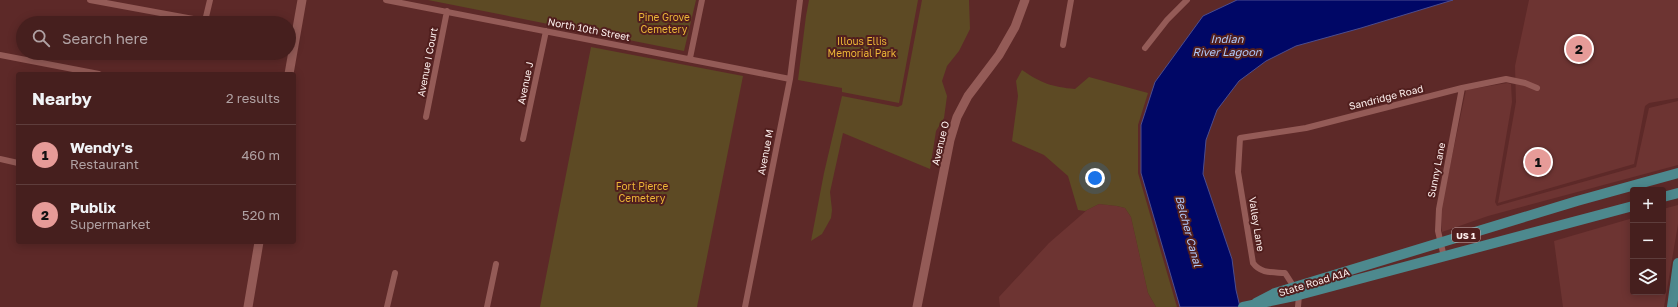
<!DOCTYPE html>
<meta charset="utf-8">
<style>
:root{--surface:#461f1e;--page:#502c2b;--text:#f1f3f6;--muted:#b0a2a4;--line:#5e3d3c;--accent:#e69b98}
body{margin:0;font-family:"Golos Text",sans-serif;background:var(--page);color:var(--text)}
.controls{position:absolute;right:12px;bottom:12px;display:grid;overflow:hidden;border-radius:4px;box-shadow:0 2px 10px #0003}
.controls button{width:36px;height:36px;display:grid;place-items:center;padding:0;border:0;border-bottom:1px solid var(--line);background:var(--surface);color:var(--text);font:20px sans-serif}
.you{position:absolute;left:1095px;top:178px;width:14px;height:14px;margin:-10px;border:3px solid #fff;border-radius:50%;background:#1a73e8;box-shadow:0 0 0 6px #1a73e833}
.badge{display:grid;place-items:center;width:26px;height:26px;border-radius:50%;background:var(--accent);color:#111;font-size:13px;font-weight:700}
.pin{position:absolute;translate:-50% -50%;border:2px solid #fff;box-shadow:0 1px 4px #0006}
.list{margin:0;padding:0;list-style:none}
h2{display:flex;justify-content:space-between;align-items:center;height:52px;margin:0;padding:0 16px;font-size:17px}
h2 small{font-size:13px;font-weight:400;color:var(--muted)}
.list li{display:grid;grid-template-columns:26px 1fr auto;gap:12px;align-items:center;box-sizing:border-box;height:60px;padding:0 16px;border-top:1px solid var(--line)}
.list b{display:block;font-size:15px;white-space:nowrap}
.list p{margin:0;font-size:13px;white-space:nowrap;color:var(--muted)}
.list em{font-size:13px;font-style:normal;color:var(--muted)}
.icon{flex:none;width:22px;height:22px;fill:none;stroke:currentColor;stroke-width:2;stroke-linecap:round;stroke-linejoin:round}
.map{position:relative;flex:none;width:1678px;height:307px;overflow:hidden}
.search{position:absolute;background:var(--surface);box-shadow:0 2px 10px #0003;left:16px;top:16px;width:280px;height:44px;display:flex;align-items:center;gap:10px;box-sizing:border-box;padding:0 14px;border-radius:22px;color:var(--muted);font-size:15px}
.panel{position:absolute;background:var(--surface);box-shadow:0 2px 10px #0003;left:16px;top:72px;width:280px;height:172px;border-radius:4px}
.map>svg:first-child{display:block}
</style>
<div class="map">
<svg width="1678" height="307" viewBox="0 0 1678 307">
<rect width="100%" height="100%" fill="#5d2928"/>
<path fill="#6d3432" d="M1529,0h149v98l-29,5 -4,3 -11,58 -136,39 18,-101 -1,-36z
M1507,83l4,1 1,18 -17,100 2,4 139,-39 13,-59 29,-7v64l-190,51 -46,16 -1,-23 25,-119z
M1099,204l18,2 8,2 6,9 17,76 8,14h-156l-1,-10 50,-54 38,-33z
M1678,205v19l-14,83h-101l-9,-66 79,-23v74h30v-83z"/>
<path fill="#5d4a24" d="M428,0h268l-12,51z
M809,0h109l-19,103 -57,-11v-4l-44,-8 8,-64z
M922,0h47l1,29 -11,22 -12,15 -5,15 5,15 -3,22 -8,13 -6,38 -87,-36 -13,59 2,18 -1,8 -9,16 -11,7 13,-68 18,-77 56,11 4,-2z
M591,47l152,29 -46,231h-157z
M1022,70c19,13 30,17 53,19l14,-12 59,16 -10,32v48l39,134h-21l-8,-14 -17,-76 -6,-9 -8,-2 -18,-2 -14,7 -7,-1 -10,-34 -24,-21 -32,-14 6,-45 -2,-15z"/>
<path fill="#000766" stroke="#4c4d8f" d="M1237,0h216l-92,28 -65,18 -30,15 -27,20 -22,29 -11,30 -3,34 29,85 4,31 4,17h-60l-39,-134v-48l14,-43 48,-66z"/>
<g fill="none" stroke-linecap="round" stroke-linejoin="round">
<path stroke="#945b57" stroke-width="6" d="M90,0l125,23
M386,0l404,79
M205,21l5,-21
M1063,45l8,-45
M1145,48l22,-28 20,-20
M0,55l99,19
M690,58l12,-58
M426,117l21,-106
M523,139l23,-108
M0,159l18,4
M1444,257l-6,-26 1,-22 23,-121
M1294,287l-9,-14c-12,-1 -24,1 -32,-10l-15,-91 2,-34 66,-10 156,-40 44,-9 19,4 12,5
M387,307l8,-34
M487,307l9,-43
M745,307l45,-228 10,-79
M1298,307l1,-12"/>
<path stroke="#945b57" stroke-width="9" d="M289,74l13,-74
M248,307l11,-65
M917,307l33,-167 7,-23 11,-21 31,-41 16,-28 10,-27"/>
<path stroke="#4d898e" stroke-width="10" d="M1663,197l15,-4
M1256,303l19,-10 302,-92 101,-28
M1243,307l56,-12 334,-89
M1672,307l6,-44"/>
</g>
<g text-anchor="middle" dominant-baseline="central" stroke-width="4" stroke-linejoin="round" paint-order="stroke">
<rect fill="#511f1e" stroke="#cab1b0" stroke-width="1" x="1452" y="228" width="28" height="14" rx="3"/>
<g font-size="9" font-weight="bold" fill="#fef0ee">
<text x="1466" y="235">US 1</text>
</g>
<g font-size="10" fill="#ebb537" stroke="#511f1e">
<text x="664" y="17">Pine Grove<tspan x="664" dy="12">Cemetery</tspan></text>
<text x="862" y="41">Illous Ellis<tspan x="862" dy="12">Memorial Park</tspan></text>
<text x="642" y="186">Fort Pierce<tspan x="642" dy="12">Cemetery</tspan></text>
</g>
<g font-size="10" fill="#fef0ee" stroke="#511f1e">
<text transform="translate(589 29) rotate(11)">North 10th Street</text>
<text transform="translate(427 62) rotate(-79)">Avenue I Court</text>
<text transform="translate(525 83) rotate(-78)">Avenue J</text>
<text transform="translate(1386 97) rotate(-14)">Sandridge Road</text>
<text transform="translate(940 143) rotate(-76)">Avenue O</text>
<text transform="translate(765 152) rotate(-79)">Avenue M</text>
<text transform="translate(1436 170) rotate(-79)">Sunny Lane</text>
<text transform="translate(1257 224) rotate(81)">Valley Lane</text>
<text transform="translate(1314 282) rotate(-17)">State Road A1A</text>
</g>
<g font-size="11" font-style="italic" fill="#b0c9f9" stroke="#511f1e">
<text x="1227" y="38">Indian<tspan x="1227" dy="13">River Lagoon</tspan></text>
<text transform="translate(1189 231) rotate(75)">Belcher Canal</text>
</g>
</g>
</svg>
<div class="controls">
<button>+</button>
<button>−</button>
<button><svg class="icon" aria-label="layers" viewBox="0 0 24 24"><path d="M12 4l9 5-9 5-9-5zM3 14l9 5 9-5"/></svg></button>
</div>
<div class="you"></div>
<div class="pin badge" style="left:1538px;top:162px">1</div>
<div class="pin badge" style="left:1579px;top:49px">2</div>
<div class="search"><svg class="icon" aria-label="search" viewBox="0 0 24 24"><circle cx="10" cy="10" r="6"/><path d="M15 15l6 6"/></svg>Search here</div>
<section class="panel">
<h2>Nearby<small>2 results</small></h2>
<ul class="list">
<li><span class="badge">1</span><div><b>Wendy's</b><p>Restaurant</p></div><em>460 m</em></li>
<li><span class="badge">2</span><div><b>Publix</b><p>Supermarket</p></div><em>520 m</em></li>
</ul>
</section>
</div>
